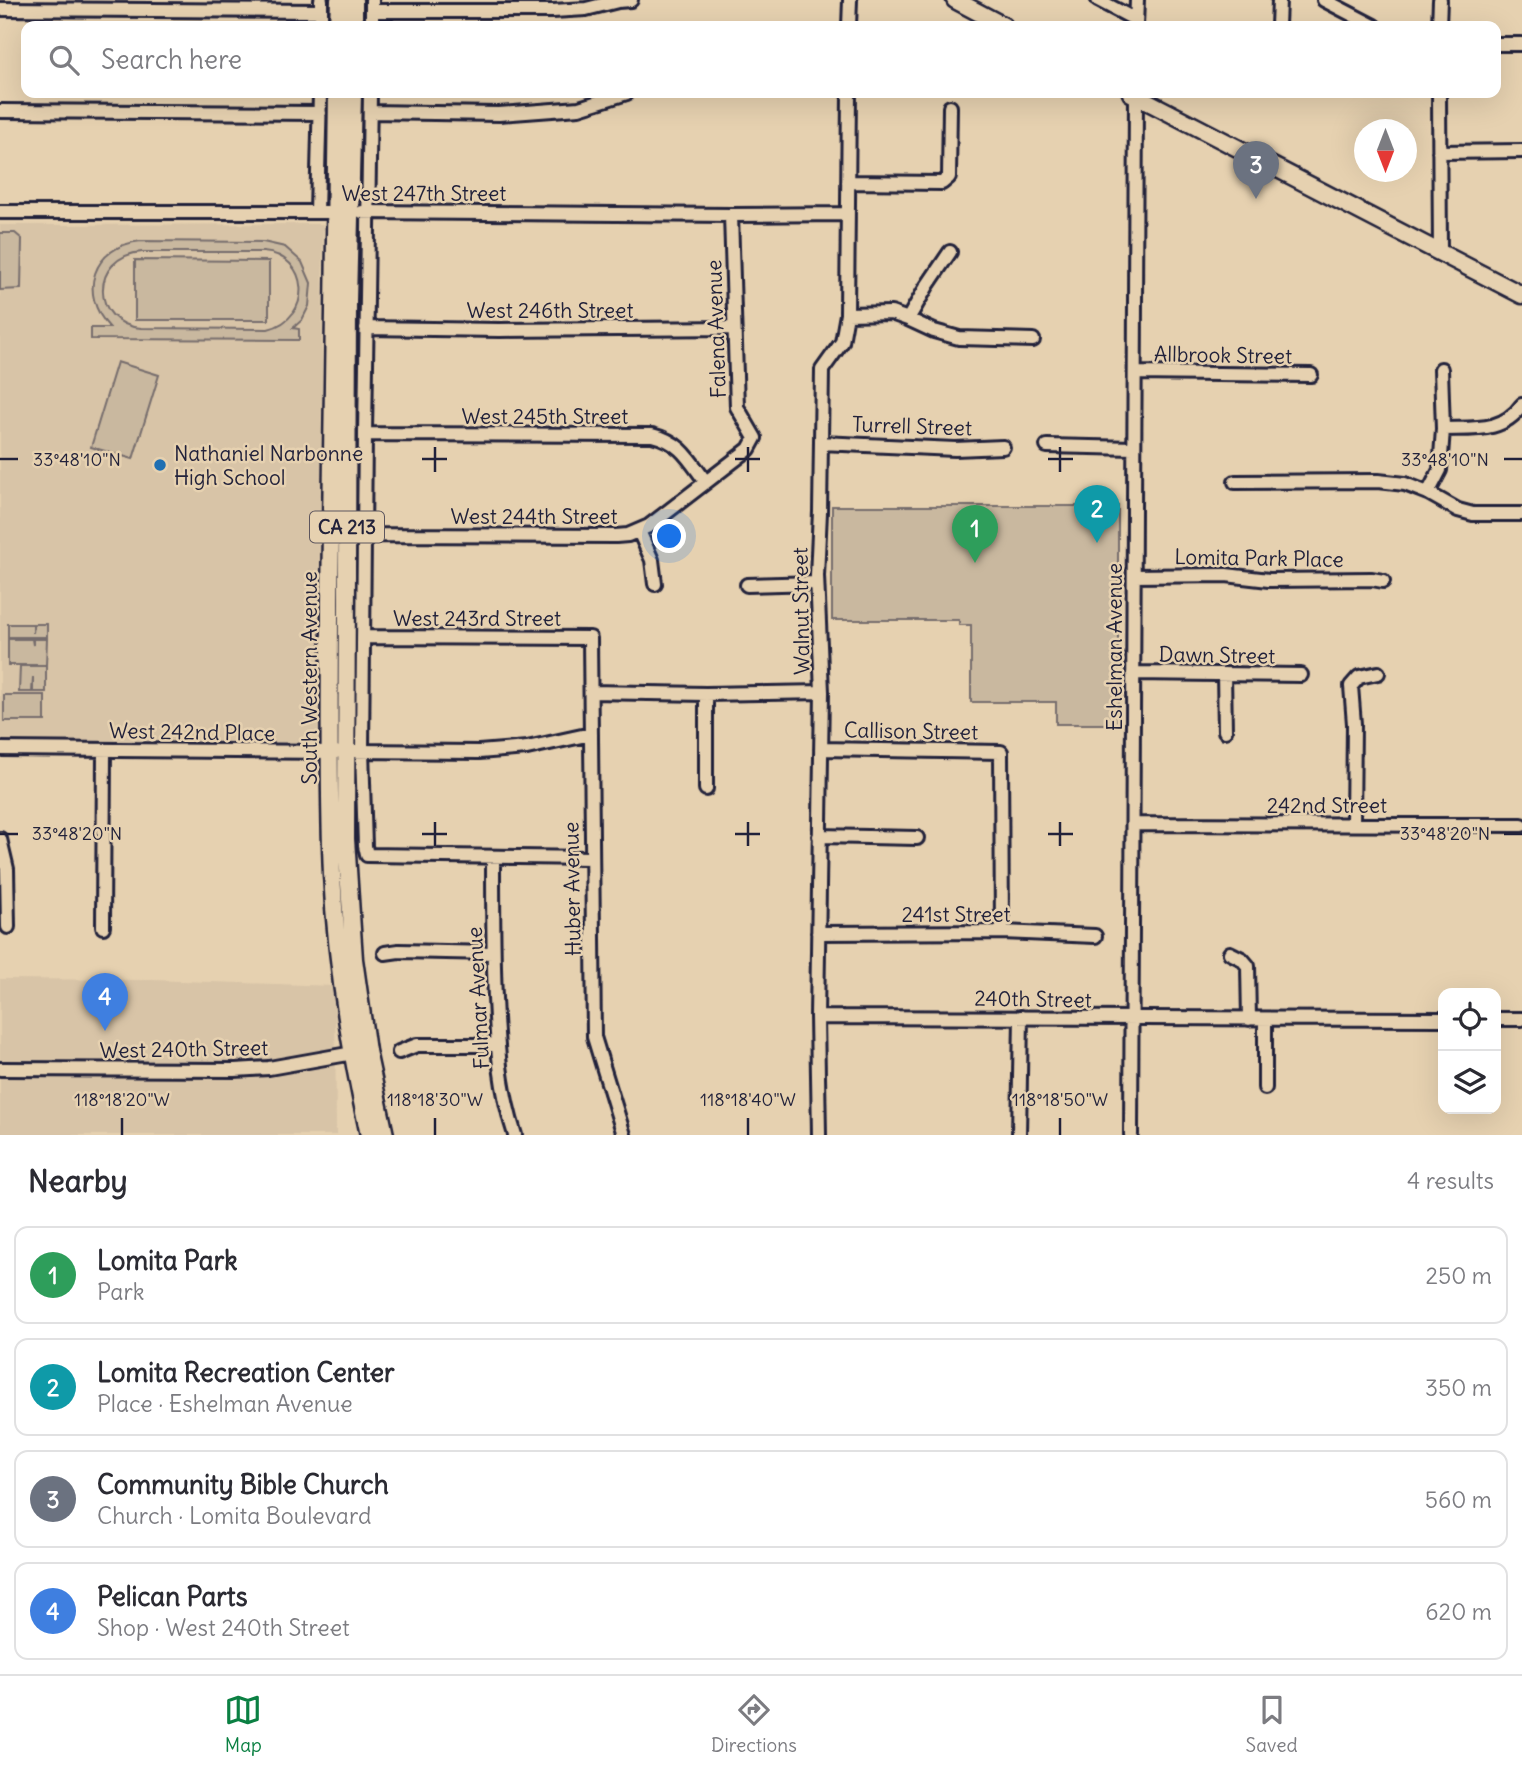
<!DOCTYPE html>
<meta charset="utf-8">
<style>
:root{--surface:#fff;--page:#f7f7f7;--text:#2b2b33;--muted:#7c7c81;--line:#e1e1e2;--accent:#0b8043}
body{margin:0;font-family:Delius,sans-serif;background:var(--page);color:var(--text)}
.controls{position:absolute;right:21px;bottom:21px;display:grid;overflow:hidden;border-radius:14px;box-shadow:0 7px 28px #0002}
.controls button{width:63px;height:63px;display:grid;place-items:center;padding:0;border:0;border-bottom:2px solid var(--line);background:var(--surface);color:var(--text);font:35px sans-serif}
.compass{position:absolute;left:1354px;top:119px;width:63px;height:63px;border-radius:50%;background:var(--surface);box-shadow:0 7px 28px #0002;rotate:180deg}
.you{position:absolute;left:670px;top:537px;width:24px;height:24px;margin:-18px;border:5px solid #fff;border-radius:50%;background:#1a73e8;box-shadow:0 0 0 10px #1a73e833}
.badge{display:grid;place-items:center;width:46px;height:46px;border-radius:50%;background:var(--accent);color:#fff;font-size:23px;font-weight:700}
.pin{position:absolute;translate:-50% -58px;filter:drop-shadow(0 2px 4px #0008)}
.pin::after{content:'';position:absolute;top:37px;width:24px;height:21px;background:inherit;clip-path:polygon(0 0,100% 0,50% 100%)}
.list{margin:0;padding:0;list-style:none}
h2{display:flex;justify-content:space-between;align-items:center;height:91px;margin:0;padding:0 28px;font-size:30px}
h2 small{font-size:23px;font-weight:400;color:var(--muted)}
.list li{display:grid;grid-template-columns:46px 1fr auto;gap:21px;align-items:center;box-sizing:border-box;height:98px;margin:0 14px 14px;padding:0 14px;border:2px solid var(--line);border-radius:14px}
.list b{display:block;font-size:26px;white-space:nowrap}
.list p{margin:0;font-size:23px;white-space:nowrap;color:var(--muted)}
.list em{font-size:23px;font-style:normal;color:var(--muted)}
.icon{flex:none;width:38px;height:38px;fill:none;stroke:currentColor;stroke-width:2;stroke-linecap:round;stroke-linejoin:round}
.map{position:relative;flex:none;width:1522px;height:1135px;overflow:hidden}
.search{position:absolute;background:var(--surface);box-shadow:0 7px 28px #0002;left:21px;right:21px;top:21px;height:77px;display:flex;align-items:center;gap:18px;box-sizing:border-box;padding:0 24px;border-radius:14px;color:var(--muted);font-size:26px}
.sheet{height:539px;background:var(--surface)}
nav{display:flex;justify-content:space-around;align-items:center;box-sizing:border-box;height:98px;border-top:2px solid var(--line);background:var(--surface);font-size:19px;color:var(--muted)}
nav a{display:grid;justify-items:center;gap:4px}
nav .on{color:var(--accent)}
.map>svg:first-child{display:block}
</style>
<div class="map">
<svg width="1522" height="1135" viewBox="0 0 1522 1135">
<rect width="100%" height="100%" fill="#e6d1b0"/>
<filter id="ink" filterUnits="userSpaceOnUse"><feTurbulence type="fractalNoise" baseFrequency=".0143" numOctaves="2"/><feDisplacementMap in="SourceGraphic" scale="14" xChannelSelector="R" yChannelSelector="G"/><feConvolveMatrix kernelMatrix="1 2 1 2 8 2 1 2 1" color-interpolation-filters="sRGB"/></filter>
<g filter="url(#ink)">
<path fill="#d8c4a7" d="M323,224l-3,514 -2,4 -6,2 -312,-1v-518z
M0,979l151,1 184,6 1,149h-336z"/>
<path fill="#c9b89f" stroke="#766d6d" stroke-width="2" fill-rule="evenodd" d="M0,233h15l7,6 -1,50 -21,1z
M141,241l122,1 22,5 17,15 9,21 -2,23 -7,14 -9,8 6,1v11l-208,-1v-11h19c-33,-35 -17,-82 31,-87zM142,252h121c47,3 51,66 5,77l-127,-1c-51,-4 -51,-72 1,-76z
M135,260l134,1v59h-134z
M117,362l42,13 -26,84 -42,-12z
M832,506h286v218h-62v-22h-85v-77h-12v-5h-127z
M8,624h25v9l1,-9h13v13h-39z
M8,639h24l1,6v-6h14l-1,26h-38z
M20,666h26v26h-13v-15l-1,15h-13z
M4,695h41v26h-41z"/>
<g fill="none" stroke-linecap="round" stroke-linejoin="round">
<g stroke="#22223b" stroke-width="18">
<path id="minor" d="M1098,0l38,20
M1324,0l50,26
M0,9l321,2
M372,11h181l33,-2 32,-8 13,-1
M321,26v-26
M372,26v-26
M849,26l1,-26
M1136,26l1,-26
M1278,26l1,-26
M1439,26l1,-26
M1496,44h26
M370,93l-5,341 -3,316 3,96 2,9 224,3
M1439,93l1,160
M0,111l320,2
M370,112l129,2 80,-6 48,-15
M1439,152l83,-1
M848,182l94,1 7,-6 1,-70
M0,212h343
M317,212l3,-119
M362,212l369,3 117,-1
M847,314l44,-1 17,6 26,12 25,7 74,2
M908,319l19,-33 23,-34
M366,328l133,2 235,-2
M1135,373l176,2
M1443,429c31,-1 59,4 79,-24
M365,434l287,1c29,7 37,24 53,46
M821,443l134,6 48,-2
M1047,446l87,2
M1235,482l143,-1 27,3 23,9 30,17 15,4h49
M1428,493l12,-23 3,-41 -2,-60
M639,531l13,29 3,24
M364,535l252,1 12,-1 21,-9 100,-77 6,-11 -18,-31 -6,-192
M1134,576l92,-1 43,5 103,-1 11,2
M747,585l70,-2
M364,637l226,1 4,399 30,98
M1133,673l168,2
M1224,674l1,57
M591,692l115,2 116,-2
M706,694v95
M0,749l336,3
M821,749l180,3 1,180
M354,751l125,1 48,-4 64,-14
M1133,824l389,1
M1353,825l1,-101 -3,-38 8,-9 19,-4
M819,836l98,2
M0,839l7,30 1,58
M493,858c0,47 0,93 2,140 2,46 5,92 20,137
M103,927l1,-177
M818,933l184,-1 93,4
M385,953l14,-2 94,2
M1230,953l12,6 6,7 1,53
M817,1017l626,2
M1496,1019h26
M399,1052l18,-7h80
M0,1069l235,1 34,-2 90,-16
M1265,1088v-69
M819,1135l-2,-118 5,-325 -5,-116 3,-64 2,-142 20,-28 5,-28 2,-221
M1019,1135l2,-118
M1131,1135l5,-1042"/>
</g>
<g stroke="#22223b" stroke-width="21">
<path id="major" d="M955,0l49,26
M338,26l1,-26
M354,26v-26
M337,93c-3,170 -6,341 -7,512 0,90 -2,179 2,269 4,88 18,175 37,261
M353,93l-5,208 -2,538 8,120 13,92 18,84
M1131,93l391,202"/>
</g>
<use href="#minor" stroke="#e6d1b0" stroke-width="12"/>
<use href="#major" stroke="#e6d1b0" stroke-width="16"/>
</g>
</g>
<path fill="none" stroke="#22223b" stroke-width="2.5" d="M435,447v25M748,447v25M1060,447v25M0,459h18M422,459h25M735,459h25M1048,459h25M1504,459h18M435,822v24M748,822v24M1060,822v24M0,834h18M422,834h25M735,834h25M1048,834h25M1504,834h18M122,1118v17M435,1118v17M748,1118v17M1060,1118v17"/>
<circle fill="#1f6fb2" stroke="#e6d1b0" stroke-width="2.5" cx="160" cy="465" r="7"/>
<g text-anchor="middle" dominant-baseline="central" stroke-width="5" stroke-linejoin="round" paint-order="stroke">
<rect fill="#e6d1b0" stroke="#5d565e" stroke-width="2" x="310" y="511.5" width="74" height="31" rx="5"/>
<g font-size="19" font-weight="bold" fill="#22223b">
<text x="347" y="527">CA 213</text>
</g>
<g font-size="21" fill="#22223b" stroke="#e6d1b0">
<text x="424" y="193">West 247th Street</text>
<text x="550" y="310">West 246th Street</text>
<text transform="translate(716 329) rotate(-92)">Falena Avenue</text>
<text transform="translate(1223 355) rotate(1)">Allbrook Street</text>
<text x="545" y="416">West 245th Street</text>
<text transform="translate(912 426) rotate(2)">Turrell Street</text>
<text x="534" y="516">West 244th Street</text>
<text transform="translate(1259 558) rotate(1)">Lomita Park Place</text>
<text transform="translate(801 611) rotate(-91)">Walnut Street</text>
<text x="477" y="618">West 243rd Street</text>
<text transform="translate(1114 647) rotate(-90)">Eshelman Avenue</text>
<text transform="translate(1217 655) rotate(1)">Dawn Street</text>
<text transform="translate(309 678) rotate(-90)">South Western Avenue</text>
<text transform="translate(911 731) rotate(1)">Callison Street</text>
<text transform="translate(192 732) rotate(1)">West 242nd Place</text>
<text x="1327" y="805">242nd Street</text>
<text transform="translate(572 889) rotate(-91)">Huber Avenue</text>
<text x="956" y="914">241st Street</text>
<text transform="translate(478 998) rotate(-93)">Fulmar Avenue</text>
<text transform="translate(1033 999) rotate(1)">240th Street</text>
<text transform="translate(184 1049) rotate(-1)">West 240th Street</text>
</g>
<g font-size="21" fill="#22223b" stroke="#e6d1b0" text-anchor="start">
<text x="174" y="453">Nathaniel Narbonne<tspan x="174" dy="24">High School</tspan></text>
</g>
</g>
<g font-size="18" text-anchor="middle" fill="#22223b" stroke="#e6d1b0" stroke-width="5" stroke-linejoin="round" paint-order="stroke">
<text x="1445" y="466">33°48'10"N</text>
<text x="77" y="466">33°48'10"N</text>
<text x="1445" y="840">33°48'20"N</text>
<text x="77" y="840">33°48'20"N</text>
<text x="122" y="1106">118°18'20"W</text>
<text x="435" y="1106">118°18'30"W</text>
<text x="748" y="1106">118°18'40"W</text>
<text x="1060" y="1106">118°18'50"W</text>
</g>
</svg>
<div class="controls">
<button><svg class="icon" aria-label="locate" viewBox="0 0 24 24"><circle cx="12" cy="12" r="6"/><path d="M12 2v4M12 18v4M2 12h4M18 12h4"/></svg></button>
<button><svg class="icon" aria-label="layers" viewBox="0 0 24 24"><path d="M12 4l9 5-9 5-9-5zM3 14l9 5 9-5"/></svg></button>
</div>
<svg class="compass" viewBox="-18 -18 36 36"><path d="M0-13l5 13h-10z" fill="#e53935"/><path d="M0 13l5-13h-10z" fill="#7c7c81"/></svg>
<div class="you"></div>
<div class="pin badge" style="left:975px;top:563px;background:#2e9e5b">1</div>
<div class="pin badge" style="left:1097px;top:543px;background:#0f9aa8">2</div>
<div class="pin badge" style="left:1256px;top:199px;background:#6b7280">3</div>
<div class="pin badge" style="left:105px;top:1031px;background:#3f7fe0">4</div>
<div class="search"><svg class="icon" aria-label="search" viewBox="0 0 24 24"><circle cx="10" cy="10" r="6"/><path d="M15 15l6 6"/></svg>Search here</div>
</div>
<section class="sheet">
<h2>Nearby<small>4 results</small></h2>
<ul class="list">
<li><span class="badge" style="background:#2e9e5b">1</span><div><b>Lomita Park</b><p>Park</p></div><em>250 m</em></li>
<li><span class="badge" style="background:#0f9aa8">2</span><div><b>Lomita Recreation Center</b><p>Place · Eshelman Avenue</p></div><em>350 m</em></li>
<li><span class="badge" style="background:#6b7280">3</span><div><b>Community Bible Church</b><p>Church · Lomita Boulevard</p></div><em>560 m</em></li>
<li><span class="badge" style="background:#3f7fe0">4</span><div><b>Pelican Parts</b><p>Shop · West 240th Street</p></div><em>620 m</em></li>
</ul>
</section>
<nav>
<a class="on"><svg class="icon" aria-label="map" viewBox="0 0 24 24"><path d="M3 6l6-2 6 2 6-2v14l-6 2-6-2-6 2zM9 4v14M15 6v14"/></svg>Map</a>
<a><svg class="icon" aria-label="directions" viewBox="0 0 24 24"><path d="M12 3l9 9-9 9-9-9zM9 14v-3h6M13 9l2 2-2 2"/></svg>Directions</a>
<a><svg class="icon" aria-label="saved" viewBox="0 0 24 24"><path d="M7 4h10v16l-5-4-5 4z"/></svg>Saved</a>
</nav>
